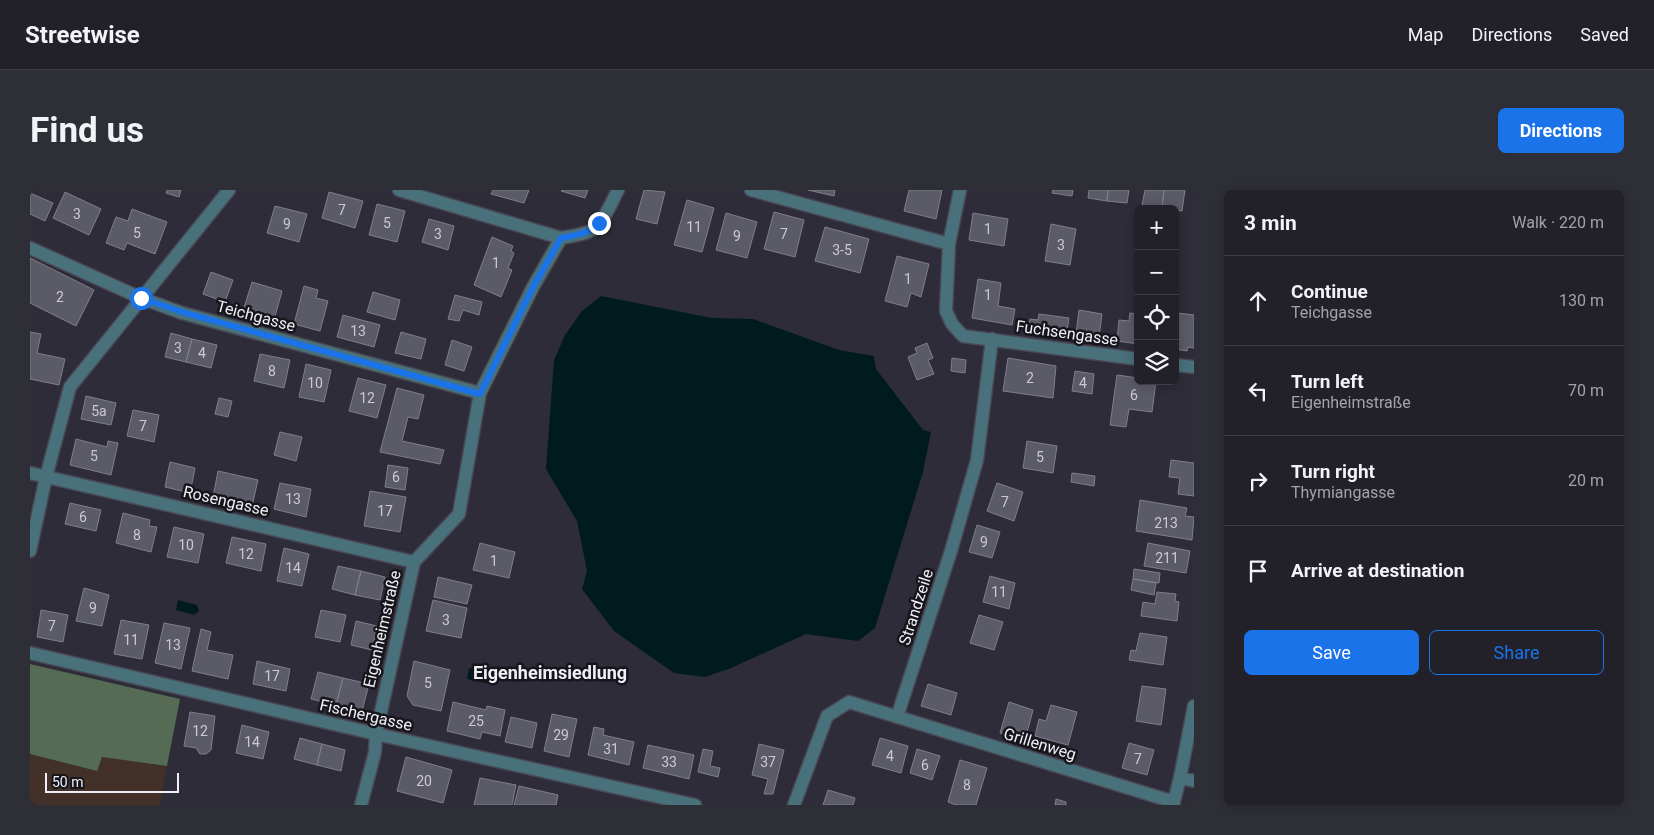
<!DOCTYPE html>
<meta charset="utf-8">
<style>
:root{--surface:#22212a;--page:#2e2e36;--text:#f1f3f6;--muted:#a2a3a8;--line:#3f3e47;--accent:#1a73e8}
body{margin:0;font-family:Roboto,sans-serif;background:var(--page);color:var(--text)}
.controls{position:absolute;right:15px;top:15px;display:grid;overflow:hidden;border-radius:8px;box-shadow:0 2px 12px #0003}
.controls button{width:45px;height:45px;display:grid;place-items:center;padding:0;border:0;border-bottom:1px solid var(--line);background:var(--surface);color:var(--text);font:25px sans-serif}
.scale{position:absolute;left:15px;bottom:12px;width:134px;box-sizing:border-box;padding-left:5px;border:2px solid #f0eff7;border-top:0;font-size:14px;line-height:18px;white-space:nowrap;color:#f0eff7;-webkit-text-stroke:4px #16151b;paint-order:stroke}
.stop{position:absolute;width:15px;height:15px;margin:-11px;border:4px solid #1a73e8;border-radius:50%;background:#fff}
.stop.end{background:#1a73e8;border-color:#fff;box-shadow:0 1px 5px #0008}
.list{margin:0;padding:0;list-style:none}
h2{display:flex;justify-content:space-between;align-items:center;height:65px;margin:0;padding:0 20px;font-size:21px}
h2 small{font-size:16px;font-weight:400;color:var(--muted)}
.list li{display:grid;grid-template-columns:32px 1fr auto;gap:15px;align-items:center;box-sizing:border-box;height:90px;padding:0 20px;border-top:1px solid var(--line)}
.list b{display:block;font-size:19px;white-space:nowrap}
.list p{margin:0;font-size:16px;white-space:nowrap;color:var(--muted)}
.list em{font-size:16px;font-style:normal;color:var(--muted)}
.actions{display:flex;gap:10px;padding:15px 20px}
.actions a{flex:1;padding:11px 0;border:1px solid var(--accent);border-radius:8px;text-align:center;font-size:18px;color:var(--accent)}
.actions .main{background:var(--accent);color:#fff}
.icon{flex:none;width:28px;height:28px;fill:none;stroke:currentColor;stroke-width:2;stroke-linecap:round;stroke-linejoin:round}
.map{position:relative;flex:none;width:1164px;height:615px;overflow:hidden;border-radius:8px}
header{display:flex;align-items:center;gap:30px;box-sizing:border-box;height:70px;padding:0 25px;background:var(--surface);border-bottom:1px solid var(--line)}
header strong{font-size:24px}
nav{display:flex;gap:28px;margin-inline-start:auto;font-size:18px}
.intro{display:flex;align-items:center;justify-content:space-between;box-sizing:border-box;height:120px;padding:0 30px}
h1{margin:0;font-size:35px}
.button{padding:12px 22px;border-radius:8px;background:var(--accent);color:#fff;font-size:18px;font-weight:700}
main{display:flex;gap:30px;padding:0 30px}
aside{flex:1;background:var(--surface);border-radius:8px;box-shadow:0 2px 12px #0003}
.map>svg:first-child{display:block}
</style>
<header>
<strong>Streetwise</strong>
<nav><a>Map</a><a>Directions</a><a>Saved</a></nav>
</header>
<div class="intro"><h1>Find us</h1><a class="button">Directions</a></div>
<main>
<div class="map">
<svg width="1164" height="615" viewBox="0 0 1164 615">
<rect width="100%" height="100%" fill="#2d2c38"/>
<path fill="#433029" d="M0,564l67,17 5,-14 65,9 -7,39h-130z"/>
<path fill="#566b53" d="M0,474l150,35 -13,67 -65,-9 -5,14 -67,-17z"/>
<path fill="#001b1e" d="M571,106l111,22 41,1 86,31 35,6 2,13 47,61 8,2 -8,40 -48,156 -17,13 -52,-7 -75,34 -26,9 -31,-4 -60,-42 -32,-42 5,-18 -10,-50 -31,-52 8,-109 11,-25 17,-24z
M148,410l19,5 2,6 -5,4 -18,-5z
M439,478l23,5 -2,11 -23,-5z"/>
<path fill="#5b5b68" stroke="#7f7e8c" d="M137,0h14l-2,7 -13,-4z
M463,0h36l-5,13 -33,-9z
M532,0h26l-3,8 -24,-7z
M614,0l21,2 -8,32 -21,-5z
M778,0h27l-1,6z
M879,0h33l-6,29 -32,-8z
M1023,0h20l-1,6 -20,-3z
M1059,0h19l-1,11 -19,-3z
M1078,0h21l-2,13 -20,-2z
M1115,0h19l-2,19 -20,-4z
M1134,0h21l-3,21 -7,-1v-1h-13z
M35,2l36,17 -12,26 -36,-17z
M299,2l34,9 -8,27 -33,-10z
M0,3l23,10 -8,18 -15,-7z
M657,10l27,8 -12,44 -28,-7z
M347,14l28,7 -8,31 -28,-7z
M245,16l32,8 -8,28 -32,-9z
M102,19l35,13 -12,32 -28,-11 -3,7 -18,-7 10,-26 12,4z
M744,22l30,8 -9,37 -31,-8z
M696,23l31,9 -10,36 -31,-8z
M943,23l35,6 -4,27 -35,-6z
M399,29l25,7 -6,24 -26,-8z
M1021,34l25,5 -6,36 -25,-4z
M795,37l44,12 -9,34 -45,-12z
M462,47l21,9 -2,5 3,2 -6,15 4,2 -11,27 -27,-12z
M867,66l32,8 -8,33 -10,-4 -4,14 -22,-6z
M0,68l64,32 -18,36 -46,-23z
M181,82l22,8 -8,22 -22,-8z
M948,89l23,4 -3,23 17,3 -3,16 -40,-7z
M222,92l30,9 -8,29 -31,-9z
M274,96l14,4 -2,8 12,3 -8,30 -26,-7z
M343,102l27,8 -5,20 -28,-8z
M425,105l27,7 -3,13 -16,-5 -4,11 -11,-2z
M1049,120l23,4 -3,23 -23,-3z
M1100,123l8,1v30l-21,-3 2,-21 10,1z
M1148,123l16,2v33l-6,-1 -1,4 -12,-2z
M1009,124l30,4 -3,18 -37,-6 1,-11 8,1z
M313,125l37,10 -6,22 -37,-10z
M0,142l11,2 -4,19 28,6 -6,26 -29,-6z
M371,142l25,7 -5,20 -26,-6z
M141,143l21,6 -6,23 -21,-5z
M162,149l25,6 -6,23 -25,-6z
M422,150l20,7 -8,24 -19,-6z
M897,153l6,15 -5,2 6,14 -17,6 -9,-23 9,-4 -2,-5z
M230,164l30,6 -6,28 -30,-7z
M922,168l14,2 -1,13 -14,-2z
M978,168l48,8 -3,32 -50,-7z
M276,174l25,6 -7,32 -25,-5z
M1045,181l19,3 -2,20 -20,-3z
M1087,185l21,3v3h18l-4,31 -23,-3 -3,18 -16,-2z
M328,188l28,7 -9,33 -28,-7z
M367,198l27,7 -6,24 -10,-2 -6,24 42,9 -4,14 -60,-12z
M56,206l30,7 -5,22 -30,-6z
M189,208l13,3 -4,16 -13,-3z
M103,220l26,5 -5,27 -27,-6z
M250,242l22,5 -6,24 -22,-6z
M46,249l31,8 1,-6 10,2 -7,32 -41,-10z
M997,251l30,5 -4,27 -30,-5z
M1141,270l23,3v33l-16,-2 2,-16 -11,-1z
M140,272l25,6 -5,25 -25,-6z
M358,275l20,3 -3,22 -20,-3z
M188,281l40,9 -6,26 -39,-9z
M1042,283l23,3 -1,10 -23,-4z
M250,293l31,6 -5,28 -32,-8z
M967,293l26,9 -9,29 -27,-10z
M340,301l36,6 -6,35 -36,-6z
M1110,310l47,8 -2,8 9,1 -2,23 -56,-9z
M40,313l31,7 -5,21 -31,-7z
M93,323l27,7 -1,6 8,1 -6,25 -35,-9z
M947,335l23,7 -8,26 -23,-6z
M144,337l30,7 -6,29 -31,-6z
M202,347l34,7 -5,27 -35,-8z
M450,353l35,9 -6,26 -36,-8z
M1118,353l42,8 -4,22 -42,-7z
M254,358l25,6 -7,32 -25,-5z
M308,376l23,5 -6,24 -23,-6z
M1104,379l26,4 -1,10 -26,-4z
M331,381l24,6 -5,23 -25,-5z
M960,386l25,7 -6,26 -26,-7z
M408,387l34,8 -5,19 -33,-7z
M1103,389l23,4 -2,12 -23,-5z
M54,398l25,7 -7,31 -26,-5z
M1127,402l19,2 -1,7 4,1 -2,19 -36,-5 2,-14 12,2z
M403,410l34,8 -6,30 -35,-7z
M11,420l27,5 -5,27 -26,-5z
M291,420l25,5 -6,27 -25,-5z
M949,425l24,7 -9,28 -24,-7z
M91,430l28,5 -7,34 -28,-5z
M326,431l21,5 -5,24 -21,-5z
M134,433l26,5 -9,41 -26,-6z
M171,439l10,3 -4,18 26,5 -5,24 -36,-8z
M1110,443l27,4 -4,28 -34,-5 2,-10 5,1z
M227,471l33,8 -4,22 -33,-7z
M384,471l36,9 -9,41 -28,-6 -6,-9z
M288,482l25,6 -7,27 -25,-6z
M313,488l26,6 -7,27 -26,-6z
M898,494l29,9 -6,22 -30,-9z
M1112,496l24,3 -5,36 -25,-4z
M423,512l33,8 1,-4 18,4 -5,26 -18,-4 -2,7 -33,-8z
M979,512l24,8 -8,30 -25,-7z
M1021,515l26,7 -9,33 -33,-9 4,-17 7,2z
M160,522l25,4 -4,34 -5,4h-6l-4,-6 -12,-2z
M522,524l25,5 -8,38 -25,-6z
M481,527l26,6 -5,25 -27,-6z
M212,535l27,7 -6,27 -27,-6z
M564,537l10,2 -1,6 31,7 -5,23 -41,-10z
M270,548l22,6 -5,21 -23,-6z
M850,548l28,8 -7,27 -29,-8z
M1099,553l25,7 -7,25 -25,-7z
M292,554l23,6 -4,21 -24,-6z
M729,554l25,6 -11,44h-9l4,-15 -16,-4z
M618,555l46,10 -5,24 -46,-11z
M673,559l10,2 -3,15 10,2 -2,9 -20,-5z
M887,559l23,7 -8,24 -22,-7z
M376,567l46,13 -9,33 -46,-12z
M930,570l27,8 -11,37h-20l-8,-3z
M450,588l36,7 -4,20h-38z
M489,596l39,9 -2,10h-42z
M798,600l27,8 -2,7h-30z
M1026,609l10,3v3h-11z"/>
<g fill="none" stroke-linecap="round" stroke-linejoin="round">
<g stroke="#484753" stroke-width="15">
<path id="minor" d="M369,0l162,48c10,-2 22,-3 31,-8 11,-6 20,-29 26,-40
M721,0l198,54
M930,0l-11,54 -3,67 6,13 11,12 175,23
M0,58l111,50 41,15 298,80
M1145,175l19,2
M0,283l384,89
M0,361l16,-74 24,-90 159,-197
M0,463l346,81 319,71
M867,527l54,-166 26,-91 15,-121
M1150,588l14,3
M331,615l14,-53 1,-18 38,-172 45,-48 21,-121 53,-106 28,-49
M764,615l33,-89 22,-14 325,100
M1143,615l7,-27 14,-72"/>
</g>
<use href="#minor" stroke="#49717b" stroke-width="12"/>
</g>
<g fill="none" stroke-linecap="round" stroke-linejoin="round">
<path stroke="#1a73e8" stroke-width="6" d="M111,108l41,14 298,82 53,-107 28,-49c14,-3 28,-4 38,-15"/>
</g>
<g text-anchor="middle" dominant-baseline="central" stroke-width="5" stroke-linejoin="round" paint-order="stroke">
<g font-size="14" fill="#cbcad3">
<text x="312" y="20">7</text>
<text x="47" y="24">3</text>
<text x="357" y="33">5</text>
<text x="257" y="34">9</text>
<text x="664" y="37">11</text>
<text x="958" y="39">1</text>
<text x="107" y="43">5</text>
<text x="408" y="44">3</text>
<text x="754" y="44">7</text>
<text x="707" y="46">9</text>
<text x="1031" y="55">3</text>
<text x="812" y="60">3-5</text>
<text x="466" y="73">1</text>
<text x="878" y="89">1</text>
<text x="958" y="105">1</text>
<text x="30" y="107">2</text>
<text x="328" y="141">13</text>
<text x="148" y="158">3</text>
<text x="172" y="163">4</text>
<text x="242" y="181">8</text>
<text x="1000" y="188">2</text>
<text x="285" y="193">10</text>
<text x="1053" y="193">4</text>
<text x="1104" y="205">6</text>
<text x="337" y="208">12</text>
<text x="69" y="221">5a</text>
<text x="113" y="236">7</text>
<text x="64" y="266">5</text>
<text x="1010" y="267">5</text>
<text x="366" y="287">6</text>
<text x="263" y="309">13</text>
<text x="975" y="312">7</text>
<text x="355" y="321">17</text>
<text x="53" y="327">6</text>
<text x="1136" y="333">213</text>
<text x="107" y="345">8</text>
<text x="954" y="352">9</text>
<text x="156" y="355">10</text>
<text x="216" y="364">12</text>
<text x="1137" y="368">211</text>
<text x="464" y="371">1</text>
<text x="263" y="378">14</text>
<text x="969" y="402">11</text>
<text x="63" y="418">9</text>
<text x="416" y="430">3</text>
<text x="22" y="436">7</text>
<text x="101" y="450">11</text>
<text x="143" y="455">13</text>
<text x="242" y="486">17</text>
<text x="398" y="493">5</text>
<text x="446" y="531">25</text>
<text x="170" y="541">12</text>
<text x="531" y="545">29</text>
<text x="222" y="552">14</text>
<text x="581" y="559">31</text>
<text x="860" y="566">4</text>
<text x="1108" y="569">7</text>
<text x="639" y="572">33</text>
<text x="738" y="572">37</text>
<text x="895" y="575">6</text>
<text x="394" y="591">20</text>
<text x="937" y="595">8</text>
</g>
<g font-size="16" fill="#f0eff7" stroke="#16151b">
<text transform="translate(226 126) rotate(15)">Teichgasse</text>
<text transform="translate(1037 143) rotate(8)">Fuchsengasse</text>
<text transform="translate(196 311) rotate(13)">Rosengasse</text>
<text transform="translate(886 417) rotate(-72)">Strandzeile</text>
<text transform="translate(352 439) rotate(-77)">Eigenheimstraße</text>
<text transform="translate(336 525) rotate(13)">Fischergasse</text>
<text transform="translate(1010 554) rotate(17)">Grillenweg</text>
</g>
<g font-size="18" font-weight="bold" fill="#f0eff7" stroke="#16151b">
<text x="520" y="482">Eigenheimsiedlung</text>
</g>
</g>
</svg>
<div class="controls">
<button>+</button>
<button>−</button>
<button><svg class="icon" aria-label="locate" viewBox="0 0 24 24"><circle cx="12" cy="12" r="6"/><path d="M12 2v4M12 18v4M2 12h4M18 12h4"/></svg></button>
<button><svg class="icon" aria-label="layers" viewBox="0 0 24 24"><path d="M12 4l9 5-9 5-9-5zM3 14l9 5 9-5"/></svg></button>
</div>
<div class="scale">50 m</div>
<div class="stop" style="left:111px;top:108px"></div>
<div class="stop end" style="left:569px;top:33px"></div>
</div>
<aside>
<h2>3 min<small>Walk · 220 m</small></h2>
<ul class="list">
<li><svg class="icon" aria-label="ahead" viewBox="0 0 24 24"><path d="M12 20V5M6 11l6-6 6 6"/></svg><div><b>Continue</b><p>Teichgasse</p></div><em>130 m</em></li>
<li><svg class="icon" aria-label="left" viewBox="0 0 24 24"><path d="M17 20v-9H6M10 6l-5 5 5 5"/></svg><div><b>Turn left</b><p>Eigenheimstraße</p></div><em>70 m</em></li>
<li><svg class="icon" aria-label="right" viewBox="0 0 24 24"><path d="M7 20v-9h11M14 6l5 5-5 5"/></svg><div><b>Turn right</b><p>Thymiangasse</p></div><em>20 m</em></li>
<li><svg class="icon" aria-label="arrive" viewBox="0 0 24 24"><path d="M6 21V4h12l-3 4 3 4H6"/></svg><div><b>Arrive at destination</b></div></li>
</ul>
<div class="actions"><a class="main">Save</a><a>Share</a></div>
</aside>
</main>
